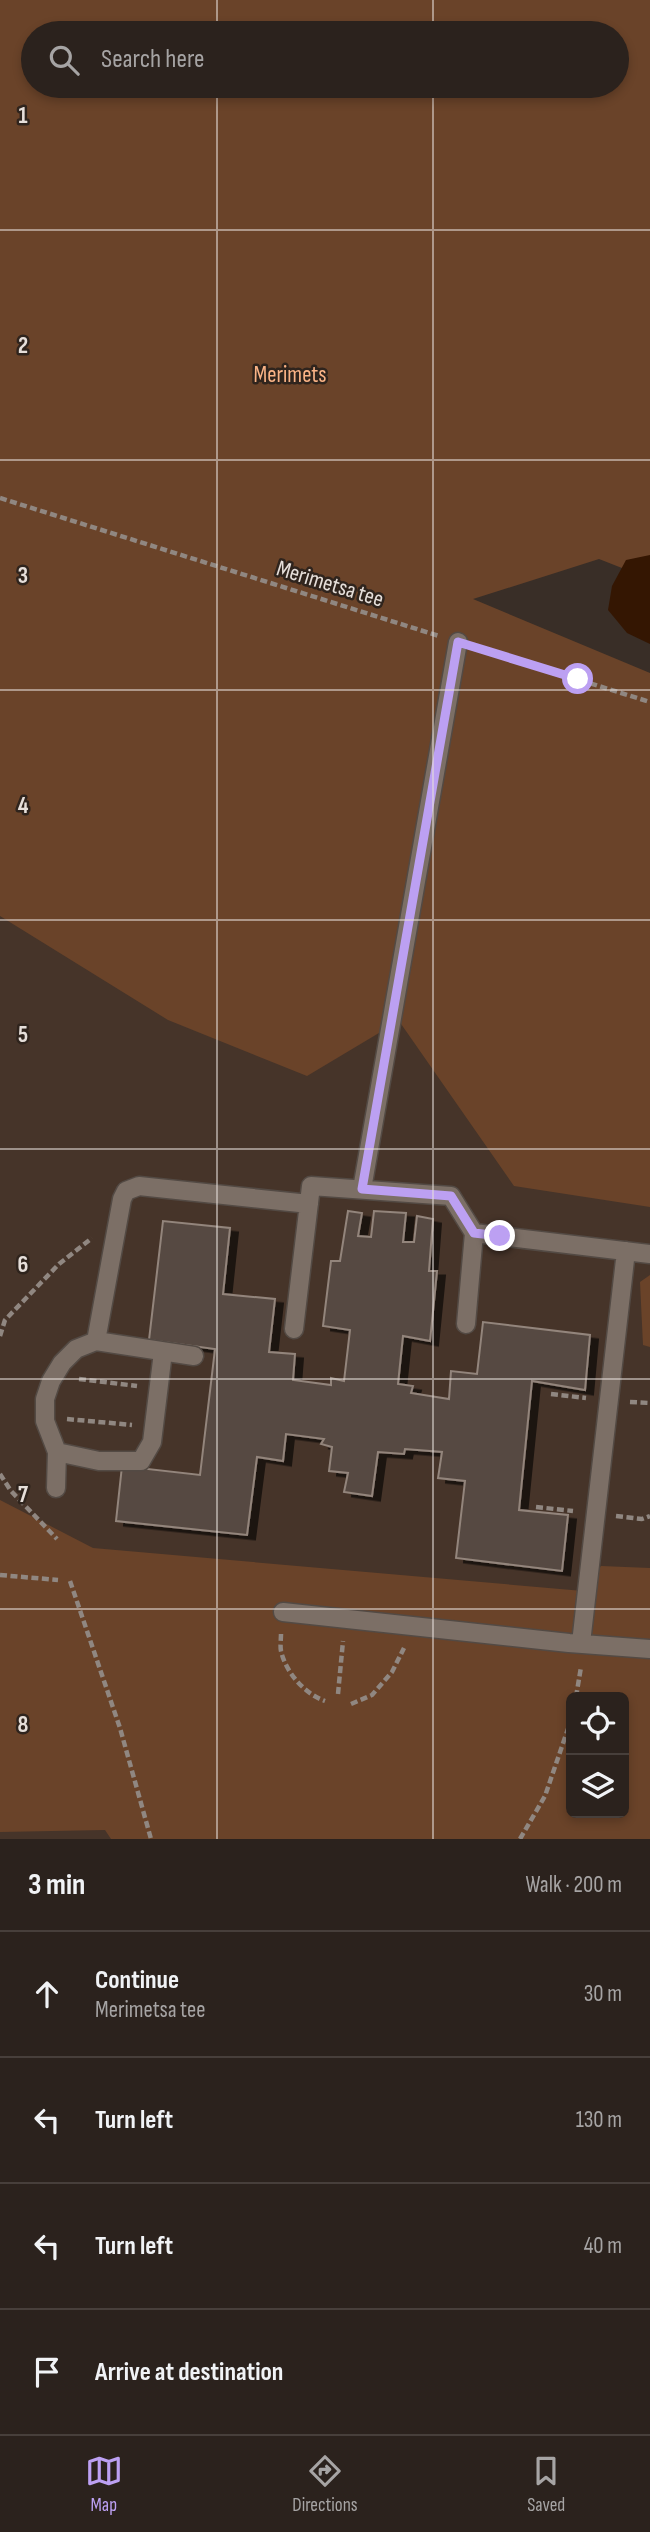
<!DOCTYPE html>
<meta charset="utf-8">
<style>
:root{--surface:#2b221d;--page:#332a26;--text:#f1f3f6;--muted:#a6a4a4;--line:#473f3b;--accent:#bca0f2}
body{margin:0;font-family:"Sofia Sans Condensed",sans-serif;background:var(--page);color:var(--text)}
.controls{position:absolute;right:21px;bottom:21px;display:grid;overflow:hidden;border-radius:10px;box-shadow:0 4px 10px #0003}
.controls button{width:63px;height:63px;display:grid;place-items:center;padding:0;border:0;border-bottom:2px solid var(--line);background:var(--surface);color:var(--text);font:35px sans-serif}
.stop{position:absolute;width:21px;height:21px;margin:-16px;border:5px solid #bca0f2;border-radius:50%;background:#fff}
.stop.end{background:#bca0f2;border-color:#fff;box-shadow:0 2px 7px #0008}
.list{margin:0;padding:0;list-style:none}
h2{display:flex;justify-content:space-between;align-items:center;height:91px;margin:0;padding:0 28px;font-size:30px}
h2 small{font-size:23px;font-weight:400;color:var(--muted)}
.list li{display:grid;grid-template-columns:46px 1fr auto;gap:21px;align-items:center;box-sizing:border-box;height:126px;padding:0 28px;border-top:2px solid var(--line)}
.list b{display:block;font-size:26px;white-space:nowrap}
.list p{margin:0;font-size:23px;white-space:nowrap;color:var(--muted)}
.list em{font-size:23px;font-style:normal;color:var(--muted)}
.icon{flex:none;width:38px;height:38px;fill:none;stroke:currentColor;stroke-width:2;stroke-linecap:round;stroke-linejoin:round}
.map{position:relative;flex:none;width:650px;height:1839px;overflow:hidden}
.search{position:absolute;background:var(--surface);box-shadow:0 4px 10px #0003;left:21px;right:21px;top:21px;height:77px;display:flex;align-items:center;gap:18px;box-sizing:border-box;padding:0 24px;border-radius:38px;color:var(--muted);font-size:26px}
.sheet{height:595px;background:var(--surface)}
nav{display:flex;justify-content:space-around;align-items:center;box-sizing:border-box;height:98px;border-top:2px solid var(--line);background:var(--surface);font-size:19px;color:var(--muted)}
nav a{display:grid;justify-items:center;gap:4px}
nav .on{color:var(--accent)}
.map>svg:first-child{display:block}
</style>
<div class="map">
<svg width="650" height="1839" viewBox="0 0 650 1839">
<defs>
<filter id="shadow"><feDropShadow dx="8" dy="4.5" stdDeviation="0" flood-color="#0009"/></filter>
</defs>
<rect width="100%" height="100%" fill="#392e27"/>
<path fill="#463429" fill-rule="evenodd" d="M0,729l650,210v900h-650zM571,1697h53v116h-53z"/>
<path fill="#6a4329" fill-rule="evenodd" d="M0,0h650v579l-51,-20 -126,40 177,74v534l-136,-21 -115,-165 -92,55 -139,-56 -168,-104zM33,33h584v53h-584z
M650,1275v72l-7,-2 -3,-63z
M0,1500l93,48 490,43 18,-25 49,2v271h-539l-6,-9 -105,2zM571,1697h53v116h-53z"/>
<path fill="#341602" d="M650,555v89l-23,-11 -19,-23 4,-24 14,-26z"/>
<path fill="#574a42" stroke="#93857c" stroke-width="2" filter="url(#shadow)" d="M348,1211l14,2 -4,23 13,1 3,-26 32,2 -3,29h11l3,-26 16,3 -4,52h8l-7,70 -27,-5 -5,48 15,2 -2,7 38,6 2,-28 26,3 6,-52 107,13 -5,55 -53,-9 -13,129 49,5 -6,56 -106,-13 9,-77 -27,-3 4,-26 -37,-3 -1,5 -26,-2 -6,44 -28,-4 4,-19 -19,-2 3,-24 -11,-3 3,-5 -38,-5 -3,27 -26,-4 -10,78 -131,-14 6,-55 78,9 15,-126 -66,-9 14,-119 67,7 -7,66 52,5 -6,53 26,2 -2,26 38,5v-7l13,3 6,-51 -27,-4 8,-65h9z"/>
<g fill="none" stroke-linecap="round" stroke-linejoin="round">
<g stroke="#534a44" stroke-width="21">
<path id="minor" d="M362,1189l96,-547
M466,1324l8,-91 176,21
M294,1329l17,-143 140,10 23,37
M96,1341l26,-142 4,-8 13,-5 170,18
M57,1452l42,9h42l11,-19 11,-90
M56,1488l1,-36 -12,-31v-22l6,-18 11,-18 14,-14 20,-8 98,15
M283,1612l286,31 81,6
M581,1643l45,-392"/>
</g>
<path stroke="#908781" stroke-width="4.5" stroke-dasharray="7 3.5" stroke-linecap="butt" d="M0,498l439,138
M480,649l170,53
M0,1336l5,-16 54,-56 33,-26
M79,1379l58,7
M551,1394l35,4
M630,1402l20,1
M67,1419l65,6
M0,1474l11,17 46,48
M536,1507l37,4
M616,1516l26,3 8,-3
M0,1575l58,5
M70,1581l50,147 31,111
M281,1634c0,5 -1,12 0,17 5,22 24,43 44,50
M338,1694l5,-53
M576,1697l5,-30
M351,1704l21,-9 20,-23 12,-24
M520,1839l25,-43 26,-76"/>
<use href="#minor" stroke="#7c6f66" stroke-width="18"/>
</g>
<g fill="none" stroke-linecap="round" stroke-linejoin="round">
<path stroke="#bca0f2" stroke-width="9" d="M500,1236l-26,-3 -23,-37 -89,-7 96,-547 120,37"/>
</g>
<path fill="none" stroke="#e6dfda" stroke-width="2" stroke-opacity="0.55" d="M217,0v33M433,0v33M217,86v1753M433,86v1753M0,230h650M0,460h650M0,690h650M0,920h650M0,1149h650M0,1379h650M0,1609h650"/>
<g text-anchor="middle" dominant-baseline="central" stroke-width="5" stroke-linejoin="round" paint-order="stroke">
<g font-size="23" fill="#fab386" stroke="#2f241d">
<text x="290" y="375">Merimets</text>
</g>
<g font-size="23" fill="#e6dfda" stroke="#2f241d">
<text transform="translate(330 584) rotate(17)">Merimetsa tee</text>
</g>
</g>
<g font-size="23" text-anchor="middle" font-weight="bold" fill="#e6dfda" stroke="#2f241d" stroke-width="5" stroke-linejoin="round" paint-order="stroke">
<text x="23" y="123">1</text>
<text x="23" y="353">2</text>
<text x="23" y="583">3</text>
<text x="23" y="813">4</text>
<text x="23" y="1042">5</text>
<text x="23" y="1272">6</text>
<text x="23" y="1502">7</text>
<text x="23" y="1732">8</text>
</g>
</svg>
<div class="controls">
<button><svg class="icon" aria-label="locate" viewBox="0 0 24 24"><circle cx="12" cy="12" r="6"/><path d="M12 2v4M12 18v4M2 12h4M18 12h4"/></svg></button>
<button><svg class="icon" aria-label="layers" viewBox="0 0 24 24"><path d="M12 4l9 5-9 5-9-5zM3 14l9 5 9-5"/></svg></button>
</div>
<div class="stop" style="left:578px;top:679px"></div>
<div class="stop end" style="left:500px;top:1236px"></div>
<div class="search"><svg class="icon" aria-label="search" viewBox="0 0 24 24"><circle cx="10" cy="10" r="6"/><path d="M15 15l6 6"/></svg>Search here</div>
</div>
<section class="sheet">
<h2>3 min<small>Walk · 200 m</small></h2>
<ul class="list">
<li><svg class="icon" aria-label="ahead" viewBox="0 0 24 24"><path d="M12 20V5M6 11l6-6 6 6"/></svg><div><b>Continue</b><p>Merimetsa tee</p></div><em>30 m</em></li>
<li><svg class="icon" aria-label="left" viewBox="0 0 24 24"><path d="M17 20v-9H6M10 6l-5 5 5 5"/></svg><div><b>Turn left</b></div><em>130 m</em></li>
<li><svg class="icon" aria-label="left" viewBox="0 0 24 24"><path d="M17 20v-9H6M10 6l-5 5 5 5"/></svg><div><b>Turn left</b></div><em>40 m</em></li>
<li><svg class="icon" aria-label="arrive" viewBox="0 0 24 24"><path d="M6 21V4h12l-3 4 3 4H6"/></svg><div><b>Arrive at destination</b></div></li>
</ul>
</section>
<nav>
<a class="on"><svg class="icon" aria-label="map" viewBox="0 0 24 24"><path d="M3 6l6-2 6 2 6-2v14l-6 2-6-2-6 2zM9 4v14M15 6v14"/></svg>Map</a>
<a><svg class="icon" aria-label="directions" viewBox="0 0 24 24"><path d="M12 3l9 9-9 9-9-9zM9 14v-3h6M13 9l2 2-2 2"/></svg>Directions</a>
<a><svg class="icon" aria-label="saved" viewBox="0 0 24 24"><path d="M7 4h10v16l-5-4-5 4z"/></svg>Saved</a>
</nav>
